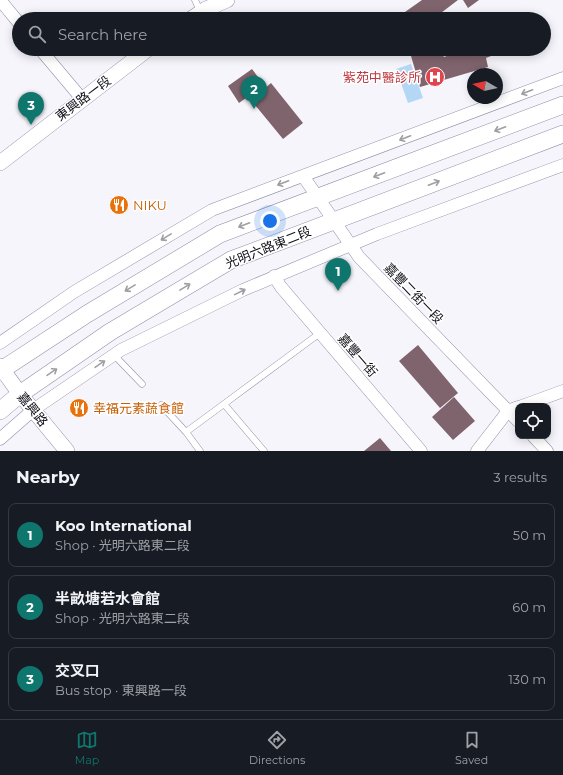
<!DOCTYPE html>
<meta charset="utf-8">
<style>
:root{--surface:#171b24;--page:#20242c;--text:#f1f3f6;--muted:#9ea1a6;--line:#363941;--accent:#0f766e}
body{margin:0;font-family:Montserrat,"Noto Sans TC",sans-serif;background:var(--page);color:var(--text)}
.controls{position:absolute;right:12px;bottom:12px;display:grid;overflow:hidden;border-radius:8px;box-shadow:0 2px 10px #0003}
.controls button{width:36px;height:36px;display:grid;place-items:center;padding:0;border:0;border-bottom:1px solid var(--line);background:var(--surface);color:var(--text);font:20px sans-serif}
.compass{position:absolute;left:467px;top:68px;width:36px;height:36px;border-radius:50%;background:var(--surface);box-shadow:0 2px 10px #0003;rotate:279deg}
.you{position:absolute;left:270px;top:221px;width:14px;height:14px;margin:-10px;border:3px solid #fff;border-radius:50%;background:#1a73e8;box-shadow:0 0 0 6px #1a73e833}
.badge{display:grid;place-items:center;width:26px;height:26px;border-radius:50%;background:var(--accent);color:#fff;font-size:13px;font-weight:700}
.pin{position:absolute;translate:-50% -33px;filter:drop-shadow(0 1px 2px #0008)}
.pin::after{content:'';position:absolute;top:21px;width:14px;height:12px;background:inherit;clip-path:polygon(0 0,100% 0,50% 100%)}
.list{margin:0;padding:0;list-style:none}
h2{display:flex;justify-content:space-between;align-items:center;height:52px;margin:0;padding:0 16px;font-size:17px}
h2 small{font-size:13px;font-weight:400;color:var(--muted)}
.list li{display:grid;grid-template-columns:26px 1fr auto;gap:12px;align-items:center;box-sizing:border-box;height:64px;margin:0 8px 8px;padding:0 8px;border:1px solid var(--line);border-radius:8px}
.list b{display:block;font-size:15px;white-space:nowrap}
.list p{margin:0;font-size:13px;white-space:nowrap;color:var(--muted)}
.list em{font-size:13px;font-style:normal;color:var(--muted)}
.icon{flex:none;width:22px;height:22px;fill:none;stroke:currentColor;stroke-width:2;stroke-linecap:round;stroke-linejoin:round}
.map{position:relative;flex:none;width:563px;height:451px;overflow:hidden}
.search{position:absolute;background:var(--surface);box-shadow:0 2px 10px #0003;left:12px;right:12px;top:12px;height:44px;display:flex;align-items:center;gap:10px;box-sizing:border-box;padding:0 14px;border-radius:22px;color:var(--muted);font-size:15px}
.sheet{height:268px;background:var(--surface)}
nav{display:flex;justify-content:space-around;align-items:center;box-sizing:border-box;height:56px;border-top:1px solid var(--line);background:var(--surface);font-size:11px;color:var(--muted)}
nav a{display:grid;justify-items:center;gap:2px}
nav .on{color:var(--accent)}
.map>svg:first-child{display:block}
</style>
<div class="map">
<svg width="563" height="451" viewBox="0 0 563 451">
<rect width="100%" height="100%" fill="#f6f5fb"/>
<path fill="#b4d7f6" d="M411,64l12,34 -15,5 -12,-34z"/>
<path fill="#80646d" d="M422,0h36l-25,19h-38z
M463,0h16l-11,8z
M409,49h30l5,8 22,-8h40v1l-20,8 2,9 -68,20z
M252,69l12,16 -25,18 -11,-17z
M271,83l32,40 -20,16 -32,-39z
M418,345l40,48 -18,15 -41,-47z
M454,397l21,24 -22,19 -21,-23z
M380,438l11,13h-27z"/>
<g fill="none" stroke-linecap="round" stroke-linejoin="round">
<g stroke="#938fa9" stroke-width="7">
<path id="service" d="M195,0l6,13
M114,355l28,29
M224,404l96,-71
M161,405l25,27 14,19
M186,432l38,-28 40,47"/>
</g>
<g stroke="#938fa9" stroke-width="13">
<path id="minor" d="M0,0l19,23
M40,49l42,50
M303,176l56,81 159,164
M274,276l7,11 140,164
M0,343l74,-51 138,-82 351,-132
M522,406l41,-15
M533,436l14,15
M0,439l33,-29 88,-60 122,-60 134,-56 186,-69
M477,451l31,-40 10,-4"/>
</g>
<g stroke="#938fa9" stroke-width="16">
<path id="tertiary" d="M191,19l15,-10 21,-9
M0,163l148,-114
M0,366l20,28 47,57"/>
</g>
<g stroke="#938fa9" stroke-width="18">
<path id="secondary" d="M0,371l87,-57 133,-80 343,-129
M0,411l20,-17 90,-62 121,-72 332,-126"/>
</g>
<use href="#service" stroke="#fff" stroke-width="6"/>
<use href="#minor" stroke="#fff" stroke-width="12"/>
<use href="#tertiary" stroke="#fff" stroke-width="15"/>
<use href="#secondary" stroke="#fff" stroke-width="17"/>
</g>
<defs><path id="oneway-shaft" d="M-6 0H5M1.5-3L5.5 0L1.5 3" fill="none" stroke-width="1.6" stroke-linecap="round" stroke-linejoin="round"/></defs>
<g stroke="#9f9ea2">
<use href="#oneway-shaft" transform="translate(527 92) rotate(159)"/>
<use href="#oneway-shaft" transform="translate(500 129) rotate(159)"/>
<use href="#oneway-shaft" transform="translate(405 138) rotate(159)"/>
<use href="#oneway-shaft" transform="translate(379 175) rotate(159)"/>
<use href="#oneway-shaft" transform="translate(283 183) rotate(159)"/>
<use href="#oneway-shaft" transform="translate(434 183) rotate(-21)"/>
<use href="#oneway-shaft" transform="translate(244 225) rotate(159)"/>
<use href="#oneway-shaft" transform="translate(166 237) rotate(149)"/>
<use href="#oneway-shaft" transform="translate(185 287) rotate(-31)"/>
<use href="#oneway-shaft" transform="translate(130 288) rotate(149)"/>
<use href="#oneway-shaft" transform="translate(240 292) rotate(-26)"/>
<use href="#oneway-shaft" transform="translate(100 364) rotate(-34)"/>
<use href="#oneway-shaft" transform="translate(52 372) rotate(-34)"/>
</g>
<defs>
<g id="hospital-disc" transform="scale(1)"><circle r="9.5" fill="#e0444e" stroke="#fff"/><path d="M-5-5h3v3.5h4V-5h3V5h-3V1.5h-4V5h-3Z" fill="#fff"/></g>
<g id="restaurant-disc" transform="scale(1)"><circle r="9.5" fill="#e8710a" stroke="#fff"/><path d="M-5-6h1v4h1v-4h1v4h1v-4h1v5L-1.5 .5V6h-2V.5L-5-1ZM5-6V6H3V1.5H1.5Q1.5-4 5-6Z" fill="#fff"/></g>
</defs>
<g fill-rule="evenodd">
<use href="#hospital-disc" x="435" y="77"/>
<use href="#restaurant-disc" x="119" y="205"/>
<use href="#restaurant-disc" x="79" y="408"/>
</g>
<g text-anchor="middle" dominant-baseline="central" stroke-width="3" stroke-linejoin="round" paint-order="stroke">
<g font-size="13" fill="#be3a42" stroke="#fff" text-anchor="end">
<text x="421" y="77">紫苑中醫診所</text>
</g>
<g font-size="13" fill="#0f0d16" stroke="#fff">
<text transform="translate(83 98) rotate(-37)">東興路一段</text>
<text transform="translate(268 247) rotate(-22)">光明六路東二段</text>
<text transform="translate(414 293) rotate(46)">嘉豐二街一段</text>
<text transform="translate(358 355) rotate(49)">嘉豐一街</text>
<text transform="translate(33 409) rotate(51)">嘉興路</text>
</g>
<g font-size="13" fill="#c56008" stroke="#fff" text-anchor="start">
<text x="133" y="205">NIKU</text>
<text x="93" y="408">幸福元素蔬食館</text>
</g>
</g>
</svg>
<div class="controls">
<button><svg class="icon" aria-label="locate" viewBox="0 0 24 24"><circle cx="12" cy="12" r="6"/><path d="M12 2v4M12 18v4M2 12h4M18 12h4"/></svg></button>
</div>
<svg class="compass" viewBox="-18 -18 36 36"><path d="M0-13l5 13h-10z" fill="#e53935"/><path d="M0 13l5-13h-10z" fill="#9ea1a6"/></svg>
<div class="you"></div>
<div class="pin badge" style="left:338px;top:291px">1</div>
<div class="pin badge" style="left:254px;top:109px">2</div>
<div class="pin badge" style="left:31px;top:125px">3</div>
<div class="search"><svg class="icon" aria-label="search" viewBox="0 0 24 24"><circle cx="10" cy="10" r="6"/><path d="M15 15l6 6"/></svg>Search here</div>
</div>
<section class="sheet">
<h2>Nearby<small>3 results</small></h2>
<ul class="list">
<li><span class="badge">1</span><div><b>Koo International</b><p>Shop · 光明六路東二段</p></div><em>50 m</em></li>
<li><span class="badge">2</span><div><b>半畝塘若水會館</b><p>Shop · 光明六路東二段</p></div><em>60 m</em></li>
<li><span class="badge">3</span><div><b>交叉口</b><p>Bus stop · 東興路一段</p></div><em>130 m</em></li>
</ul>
</section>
<nav>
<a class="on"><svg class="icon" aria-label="map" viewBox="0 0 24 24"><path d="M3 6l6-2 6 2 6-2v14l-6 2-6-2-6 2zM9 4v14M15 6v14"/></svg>Map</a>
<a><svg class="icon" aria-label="directions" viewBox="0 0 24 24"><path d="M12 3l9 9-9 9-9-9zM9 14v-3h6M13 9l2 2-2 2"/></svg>Directions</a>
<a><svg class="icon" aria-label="saved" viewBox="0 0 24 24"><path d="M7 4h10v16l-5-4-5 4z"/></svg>Saved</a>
</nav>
